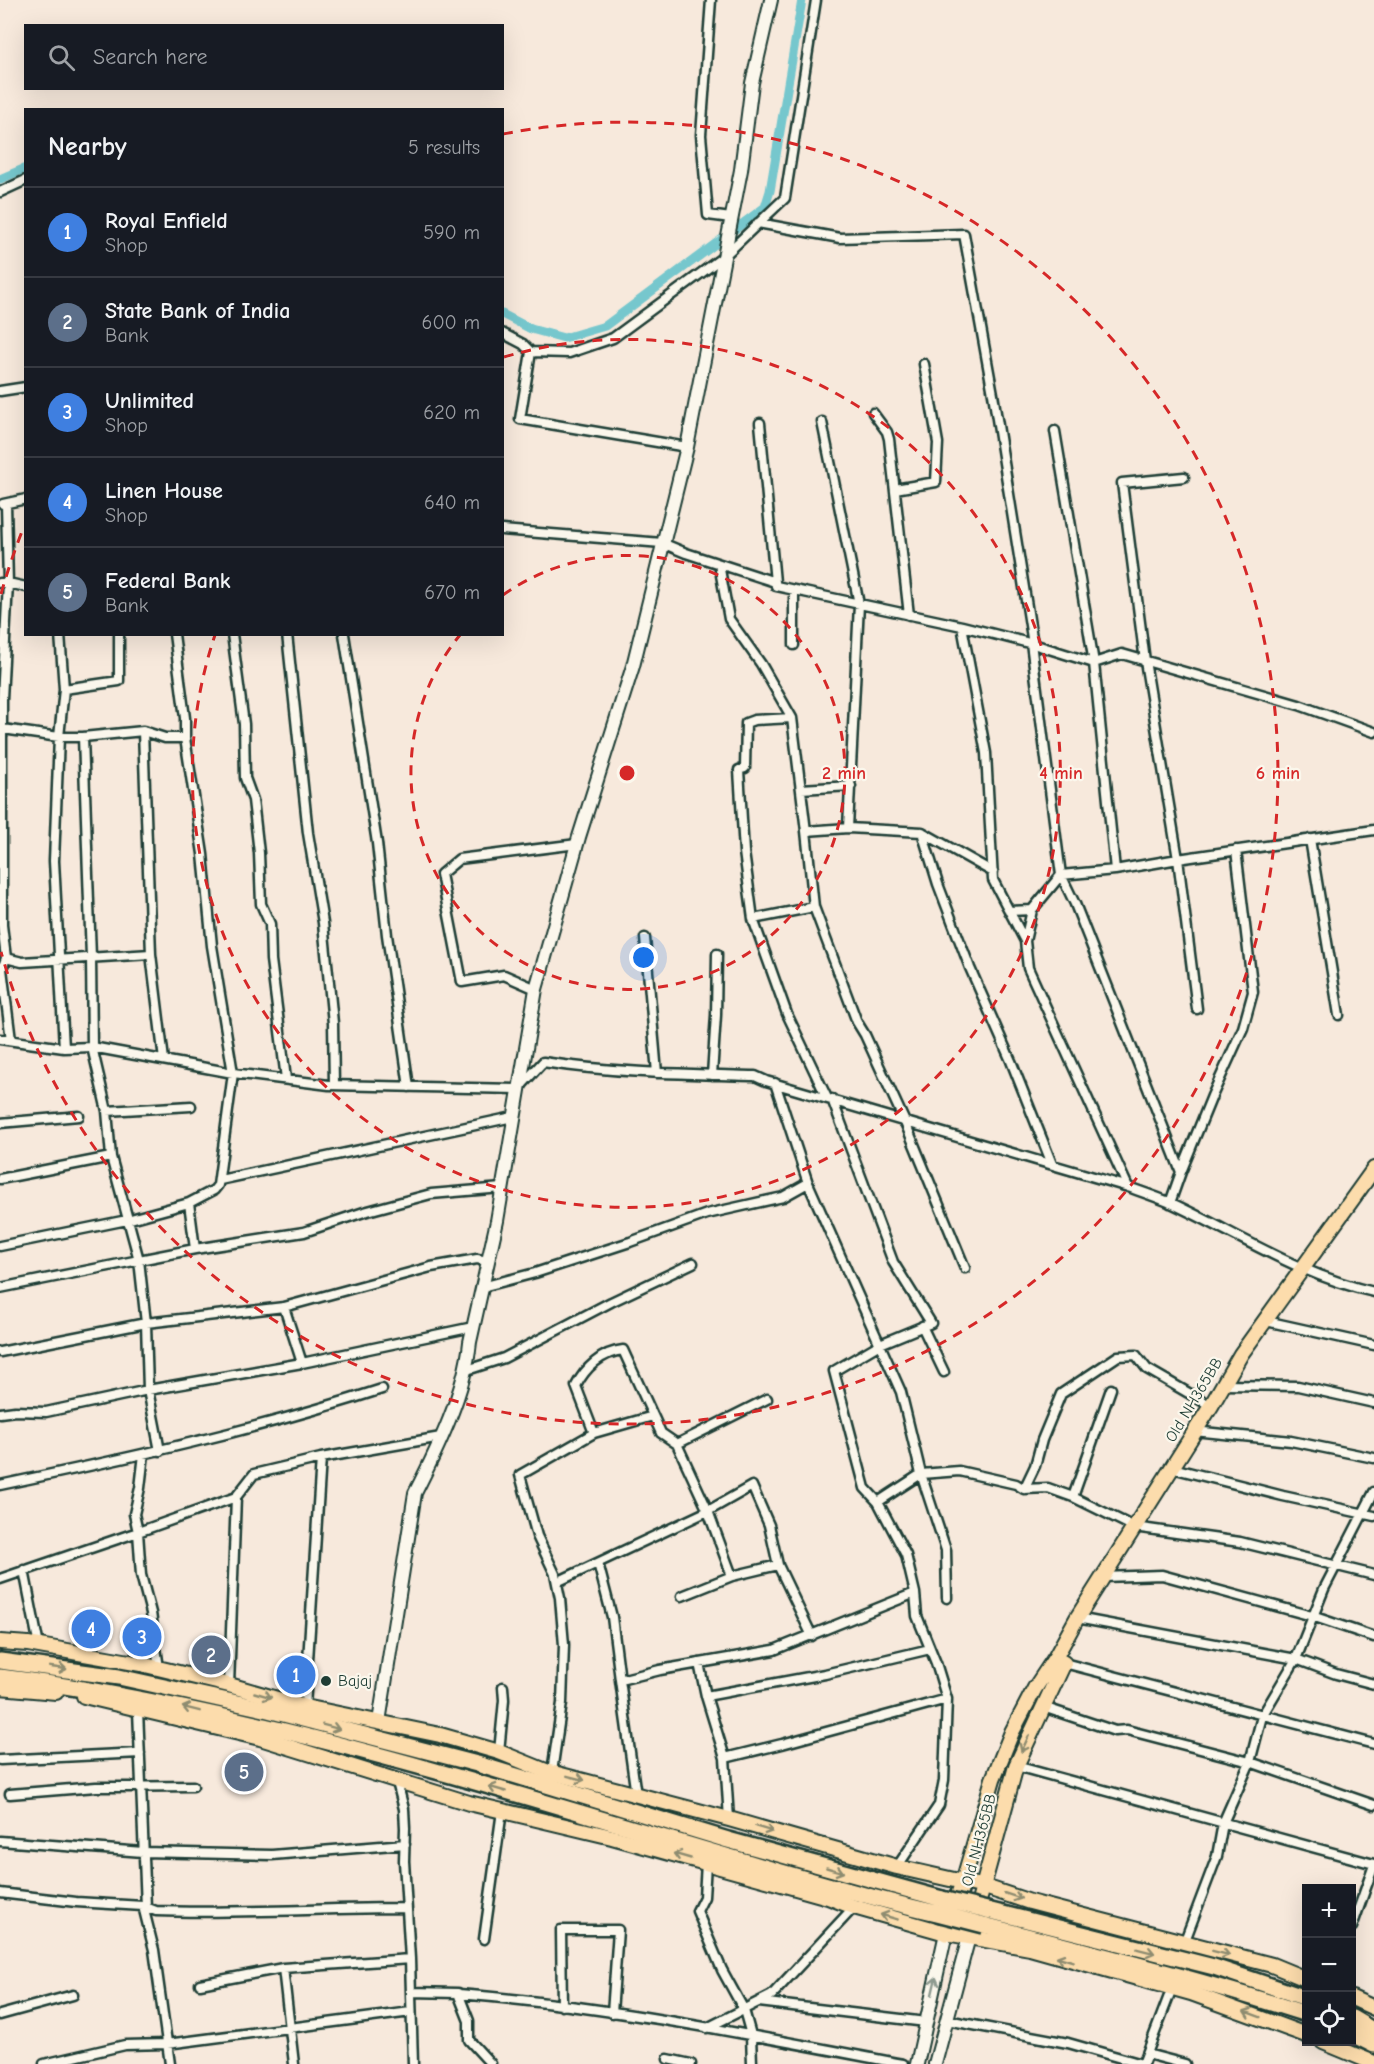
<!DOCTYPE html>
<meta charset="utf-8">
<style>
:root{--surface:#171b24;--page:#242831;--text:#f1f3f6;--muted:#9ea1a6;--line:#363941;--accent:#92a19f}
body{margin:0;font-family:"Comic Neue",sans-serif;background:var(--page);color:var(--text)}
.controls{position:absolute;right:18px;bottom:18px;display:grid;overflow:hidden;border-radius:0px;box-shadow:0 6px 24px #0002}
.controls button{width:54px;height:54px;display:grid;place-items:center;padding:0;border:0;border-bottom:2px solid var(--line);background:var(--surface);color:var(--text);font:30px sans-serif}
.you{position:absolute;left:644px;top:958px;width:21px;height:21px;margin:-15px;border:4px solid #fff;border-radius:50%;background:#1a73e8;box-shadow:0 0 0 9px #1a73e833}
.badge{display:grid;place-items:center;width:39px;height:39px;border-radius:50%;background:var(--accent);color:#fff;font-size:20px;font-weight:700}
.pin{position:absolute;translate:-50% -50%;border:3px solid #fff;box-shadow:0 2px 6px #0006}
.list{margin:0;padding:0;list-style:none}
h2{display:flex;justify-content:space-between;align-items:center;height:78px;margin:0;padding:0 24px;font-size:26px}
h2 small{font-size:20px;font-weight:400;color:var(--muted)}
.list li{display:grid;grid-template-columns:39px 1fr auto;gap:18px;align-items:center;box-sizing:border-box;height:90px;padding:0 24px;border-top:2px solid var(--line)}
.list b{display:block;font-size:22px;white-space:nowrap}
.list p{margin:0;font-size:20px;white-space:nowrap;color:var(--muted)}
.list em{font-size:20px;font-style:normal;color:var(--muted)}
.icon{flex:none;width:33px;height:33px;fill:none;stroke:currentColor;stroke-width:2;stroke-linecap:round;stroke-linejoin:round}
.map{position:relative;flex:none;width:1374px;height:2064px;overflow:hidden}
.search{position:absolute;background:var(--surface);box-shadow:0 6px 24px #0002;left:24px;top:24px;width:480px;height:66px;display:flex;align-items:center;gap:15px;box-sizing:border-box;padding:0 21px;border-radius:0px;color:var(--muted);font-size:22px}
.panel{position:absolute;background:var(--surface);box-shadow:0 6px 24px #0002;left:24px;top:108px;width:480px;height:528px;border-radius:0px}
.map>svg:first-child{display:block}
</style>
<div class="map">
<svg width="1374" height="2064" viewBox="0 0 1374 2064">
<rect width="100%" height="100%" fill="#f7e9dc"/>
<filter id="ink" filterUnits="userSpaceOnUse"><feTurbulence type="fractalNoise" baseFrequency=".0167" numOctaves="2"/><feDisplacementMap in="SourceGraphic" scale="12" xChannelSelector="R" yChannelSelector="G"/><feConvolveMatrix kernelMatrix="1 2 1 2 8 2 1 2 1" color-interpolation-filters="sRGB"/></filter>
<g filter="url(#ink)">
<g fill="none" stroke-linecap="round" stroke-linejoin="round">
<path stroke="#76c7cd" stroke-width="9" d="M0,179l26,-11
M502,314l29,15 33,9 41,-12 160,-119 5,-16 32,-191"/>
<g stroke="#1f3d34" stroke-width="13">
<path id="street" d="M711,0l-10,135 7,80 23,3
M0,192l26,-12
M758,223l82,15 124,-4 29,160 40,250
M502,333l21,11 8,8 -11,67 167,28
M531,352l38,1 44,-15 110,-81 62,-59 31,-198
M0,391l26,-4
M873,413l14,19 2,7 20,176
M822,422l37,182 -11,224
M760,423l15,159
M895,489l41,-7 2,-39 -14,-79
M3,504l23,-5
M6,504l2,79 18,4
M502,530l160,13 24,10 89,29 1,4 186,40 71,18 61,19 28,-9 177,51 75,27
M719,564l10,55 32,45 31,54
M0,583h8l-6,116v226l4,33 -4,11 9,71
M794,590v55
M962,626l24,127 7,127 32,61 3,27 100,219
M60,634l4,55 55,-8v-47
M174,634l11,84v20l18,116 9,92 21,127 -15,112 -4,5 -25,13 6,46
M232,634l12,90 1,54 8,22 6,53 2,51 9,20 1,36 15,119
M287,634l21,199 15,90 10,100 1,62
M344,634l33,209 10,92 22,152
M1031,643l30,232 54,-5 -21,-207 -39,-232
M64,689l-5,48 -5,124 10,187
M3,729l56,8h24l60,-6 22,7h20
M143,731l8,223 13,106
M83,737l8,220 1,90 15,64 4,46
M801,789l50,-3
M922,832l-74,-4 -42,3 8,76 43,115 8,13 39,85 61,148
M1310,839l29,176
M1115,870l63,-11 -33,-198 -23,-178 62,-6
M993,872l-71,-40 16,52 32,84 41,93 41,103
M814,907l-61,12 34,95 40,84
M1009,911l23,-1
M753,919l-9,-67 -5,-82 6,-2 1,-45 8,-3 38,-2 14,113
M645,938l12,135
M1025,941l7,-31 29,-35 14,29 106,268 -11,31
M6,958l16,4 129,-8
M536,989l-32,-14 -42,7 -21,-108 18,-15 118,-15
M1197,1009l-19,-150 196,-29
M0,1039l64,9 28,-1 141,26 96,12 189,4 25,-27c70,11 141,12 212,14l11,5 362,106c14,5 29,10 43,16 67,31 130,73 203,89
M712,1075l4,-60 1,-61
M775,1083l33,100 93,209 20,82 25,76 1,48
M832,1099l61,163 38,61 -51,21 -46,27 31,117 13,14 28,53 9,38
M107,1111l84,-5
M0,1123l79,-7
M1181,1172l31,-76 31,-68 10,-36 -17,-142
M0,1179l111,-22 28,103 -139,28
M220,1180l293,-63
M0,1246l127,-26 62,-17
M482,1287l53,-14 95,-31 77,-28 76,-17 25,-14
M284,1307l147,-40 46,-8 11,2
M1266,1321l108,24
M922,1326l22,46
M0,1352l146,-29 -7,-63 56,-11 109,-17 60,-20 67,-18 71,-6
M464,1371l40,-13 107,-56 82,-39
M1222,1385l76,1 76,17
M0,1413l15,-2 31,1 102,-22 154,-27
M1194,1431l97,10 83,17
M594,1433l59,-17
M677,1444l31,67 24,65
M160,1451l-12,-61 -2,-67 138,-16 18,56 171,-36
M1172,1468l111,28 91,20
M0,1485c129,-27 257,-55 382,-96
M1024,1489l11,-23 7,-26 19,-46 57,-38 18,-1 11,14 64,37
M1073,1497l38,-108
M878,1502l43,-28 38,-3 57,13 8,5 24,-1 25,9 61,30 106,15 134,33
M598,1563l14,54 8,63
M24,1570l15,76
M1103,1577l59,-2 150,41 62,21
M0,1579l138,-47 -4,-18 6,-26 4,-34
M557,1582l151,-71 44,-25 17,39 9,40 34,71
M682,1596l50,-20 46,-11
M1077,1618l219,41 40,15 38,10
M699,1663l7,33 19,62
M1064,1663l310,81
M159,1668l-8,-55 -10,-38 -3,-43 98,-35
M229,1685l7,-188 18,-23 67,-16
M706,1696l119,-22 105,-25
M305,1707l16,-249 120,-21
M1043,1707l72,24 12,-1 123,32 124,43
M138,1710l8,197
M499,1752l5,-52 -1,-13
M0,1760l140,-7
M1016,1766l358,98
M552,1772l10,-69 2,-58 -4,-47 -5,-24 -18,-38 -17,-61 74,-42 -18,-47c9,-18 26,-34 47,-36l38,83 16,11 90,-45
M397,1782l7,27 1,19 -1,33 6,98 3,105
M10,1794l86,-7 97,-1
M636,1795l-16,-115 40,-10 114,-20 141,-57 2,23 19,47 11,36
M729,1819l-4,-61 57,-14 165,-45 -3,81 -5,25 -42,62
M0,1841l143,11 129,3 133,-11
M706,1863l-2,34 -7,14 25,59 22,40 7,25 1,29
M0,1893l76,9 67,4 13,5c83,3 167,-3 250,-3
M143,1906l11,44 16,114
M1352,1927l22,-62
M484,1939l18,-128
M1184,1943l33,-87 6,-33 27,-61 12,-46 34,-57 28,-70 50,-97
M200,1984l83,-16
M411,1992l47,1 11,28v19l22,24
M459,1994c149,12 297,42 444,70
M759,2002l167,20
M562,2006l-1,-76h57l-6,83
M0,2015l73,-20
M947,2020l121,23 74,21
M707,2028l65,-33 82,-88
M1147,2054l38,10
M668,2059l23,5
M44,2064l81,-19 42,-1 244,-32
M294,2064l-11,-96 127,-9
M1143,2064l29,-76"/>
</g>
<g stroke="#1f3d34" stroke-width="16">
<path id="secondary" d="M379,1722l36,-229c23,-45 50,-101 55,-151l27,-121 39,-232 43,-152 54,-171 54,-219 54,-277 11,-87 19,-83
M917,2064l29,-131
M935,2064l34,-127"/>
</g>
<g stroke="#1f3d34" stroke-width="18">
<path id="primary" d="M0,1642l28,2 113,20 88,21 76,22 135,28 59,17 47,19 183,48 168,48 88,20 45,15 242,63 34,14
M0,1687l56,5
M84,1696l176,42 209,65 143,34 216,60 26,10 92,26 84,15 161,45 115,42
M963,1882l30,-103 19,-47 23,-44 20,-30 22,-40 134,-212 30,-52 133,-185
M975,1916l41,-150 48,-103 -9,-5
M1352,1998l22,10
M1323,2042l51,21"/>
</g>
<g stroke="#1f3d34" stroke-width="20">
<path id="highway" d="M0,1661l119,16 145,32 213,55 251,76 214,59
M0,1677c79,9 157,25 234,42 166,38 329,89 492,137 70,20 140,41 211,57
M987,1910l227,57 92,31
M984,1925c108,28 216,54 322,89
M946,1933l17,-51
M1352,2018l22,13
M1352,2034l22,11"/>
</g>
<use href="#street" stroke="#fbf7ec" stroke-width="8"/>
<use href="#secondary" stroke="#fbf7ec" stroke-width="12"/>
<use href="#primary" stroke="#fcdcac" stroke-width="14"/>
<use href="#highway" stroke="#fcdcac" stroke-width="15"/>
<g stroke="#1f3d34" stroke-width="20" stroke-linecap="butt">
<path id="highway-bridge" d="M942,1899l45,11
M937,1913l47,12"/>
</g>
<use href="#highway-bridge" stroke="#fcdcac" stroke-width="15"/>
</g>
<defs><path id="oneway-shaft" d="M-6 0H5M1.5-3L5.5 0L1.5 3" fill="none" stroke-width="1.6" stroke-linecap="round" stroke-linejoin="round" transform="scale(1.5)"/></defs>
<g stroke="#8e8c70">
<use href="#oneway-shaft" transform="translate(58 1668) rotate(8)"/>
<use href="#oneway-shaft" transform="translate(263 1695) rotate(16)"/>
<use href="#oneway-shaft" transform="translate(191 1709) rotate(-166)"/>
<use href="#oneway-shaft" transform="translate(331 1727) rotate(15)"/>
<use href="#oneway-shaft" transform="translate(1025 1744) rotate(115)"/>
<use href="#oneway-shaft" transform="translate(576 1778) rotate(14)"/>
<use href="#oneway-shaft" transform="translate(497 1789) rotate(-164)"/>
<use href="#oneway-shaft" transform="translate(764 1829) rotate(17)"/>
<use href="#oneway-shaft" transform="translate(682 1856) rotate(-164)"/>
<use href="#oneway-shaft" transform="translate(835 1870) rotate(16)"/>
<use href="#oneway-shaft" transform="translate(1013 1896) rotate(18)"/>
<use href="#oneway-shaft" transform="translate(889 1917) rotate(-164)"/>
<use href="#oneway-shaft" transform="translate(1146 1951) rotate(14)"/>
<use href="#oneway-shaft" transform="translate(1221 1953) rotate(14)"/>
<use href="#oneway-shaft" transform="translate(1065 1959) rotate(-164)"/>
<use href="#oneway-shaft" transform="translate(1252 2014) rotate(-160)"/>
</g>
<use stroke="#8d9a90" href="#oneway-shaft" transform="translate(934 1986) rotate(-77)"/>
</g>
<g fill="none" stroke="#d62828" stroke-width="3" stroke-dasharray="10 8">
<path d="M503 595A217 217 0 1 1 460 635"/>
<path d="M504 357A434 434 0 1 1 215 635"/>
<path d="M1 594A651 651 0 0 1 23 529M503 134A651 651 0 1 1 1 952"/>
</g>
<circle fill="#1f3d34" stroke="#fbf7ec" stroke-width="2" cx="326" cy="1681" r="6"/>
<g text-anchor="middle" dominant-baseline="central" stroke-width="4.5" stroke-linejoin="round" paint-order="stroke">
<g font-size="16" fill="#1f3d34" stroke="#fbf7ec">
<text transform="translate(1194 1400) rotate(-59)">Old NH365BB</text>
<text transform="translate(979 1840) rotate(-75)">Old NH365BB</text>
</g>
<g font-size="16" fill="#1f3d34" stroke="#fbf7ec" text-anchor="start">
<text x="338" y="1681">Bajaj</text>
</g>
</g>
<circle cx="627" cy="773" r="9" fill="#d62828" stroke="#fbf7ec" stroke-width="3"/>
<g font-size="18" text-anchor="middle" font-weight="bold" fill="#d62828" stroke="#fbf7ec" stroke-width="4.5" stroke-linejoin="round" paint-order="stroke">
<text x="844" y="779">2 min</text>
<text x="1061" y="779">4 min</text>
<text x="1278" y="779">6 min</text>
</g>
</svg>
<div class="controls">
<button>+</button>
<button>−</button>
<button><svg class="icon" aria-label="locate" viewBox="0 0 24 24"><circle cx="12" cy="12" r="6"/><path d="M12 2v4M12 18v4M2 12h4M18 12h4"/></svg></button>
</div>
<div class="you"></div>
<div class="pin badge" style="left:296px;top:1675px;background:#3f7fe0">1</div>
<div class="pin badge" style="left:211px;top:1655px;background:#5c6f8a">2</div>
<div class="pin badge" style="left:142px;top:1637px;background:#3f7fe0">3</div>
<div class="pin badge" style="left:91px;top:1629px;background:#3f7fe0">4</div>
<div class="pin badge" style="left:244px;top:1772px;background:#5c6f8a">5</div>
<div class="search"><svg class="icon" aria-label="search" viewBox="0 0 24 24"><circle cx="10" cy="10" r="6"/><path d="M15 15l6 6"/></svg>Search here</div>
<section class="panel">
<h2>Nearby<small>5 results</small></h2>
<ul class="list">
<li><span class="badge" style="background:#3f7fe0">1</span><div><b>Royal Enfield</b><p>Shop</p></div><em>590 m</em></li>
<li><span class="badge" style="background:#5c6f8a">2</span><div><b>State Bank of India</b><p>Bank</p></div><em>600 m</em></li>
<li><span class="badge" style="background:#3f7fe0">3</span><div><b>Unlimited</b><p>Shop</p></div><em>620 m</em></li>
<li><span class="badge" style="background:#3f7fe0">4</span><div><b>Linen House</b><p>Shop</p></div><em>640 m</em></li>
<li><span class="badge" style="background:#5c6f8a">5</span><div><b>Federal Bank</b><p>Bank</p></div><em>670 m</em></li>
</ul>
</section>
</div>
